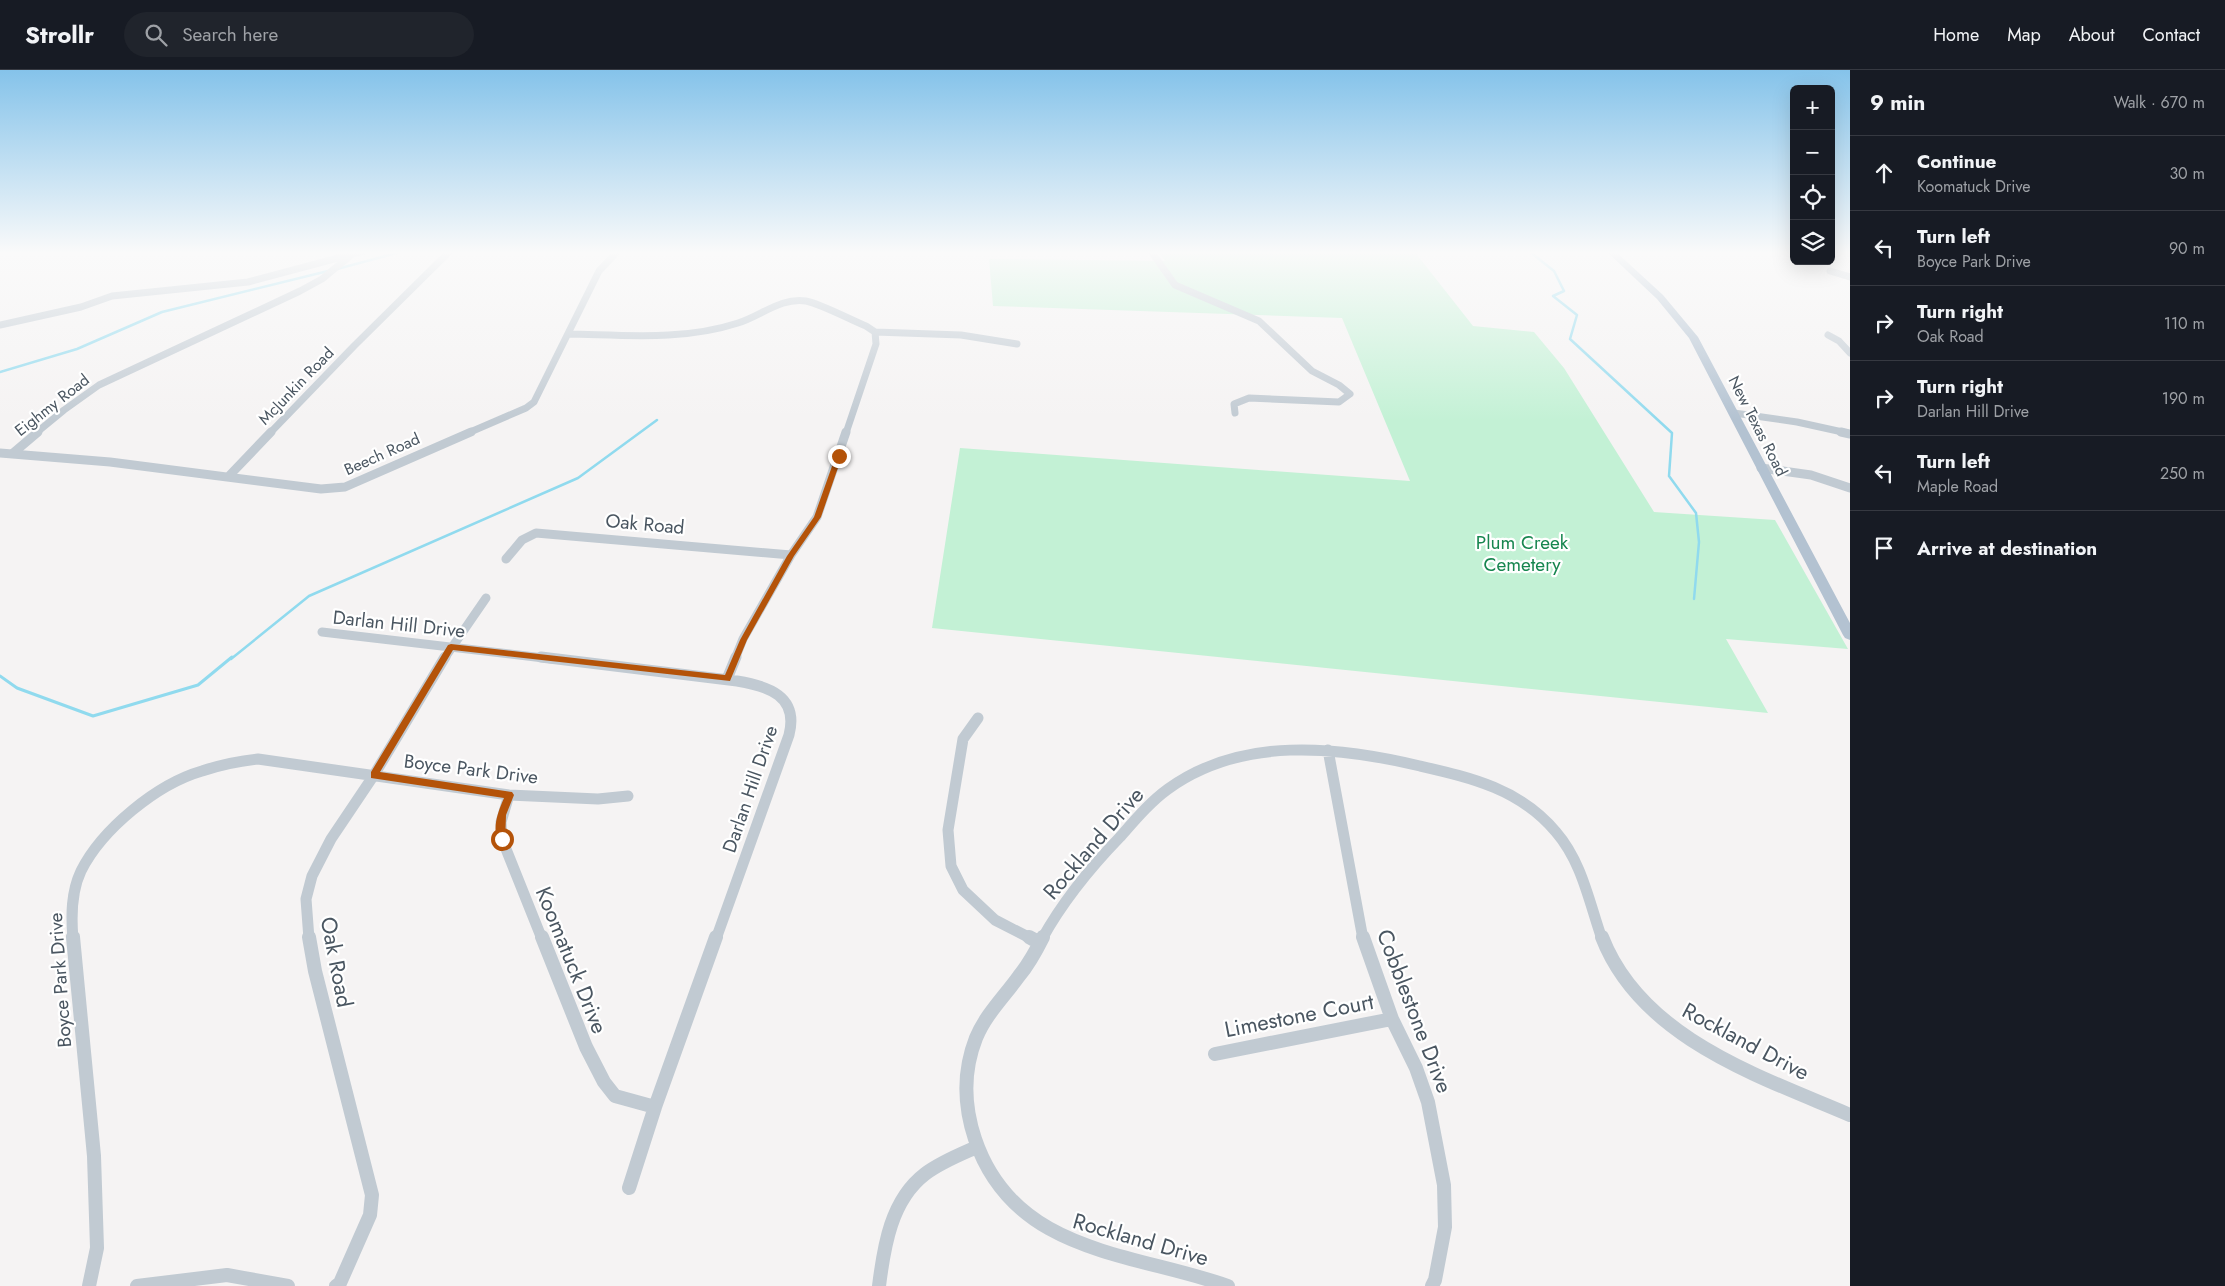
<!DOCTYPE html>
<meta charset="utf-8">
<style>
:root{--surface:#171b24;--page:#20242c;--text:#f1f3f6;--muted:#9ea1a6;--line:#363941}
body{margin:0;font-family:Jost,sans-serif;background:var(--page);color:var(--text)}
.controls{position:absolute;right:15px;top:15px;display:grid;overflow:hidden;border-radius:8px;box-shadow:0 5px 20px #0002}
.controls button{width:45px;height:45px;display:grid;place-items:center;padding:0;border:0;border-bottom:1px solid var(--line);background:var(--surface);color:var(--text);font:25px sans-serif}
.stop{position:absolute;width:15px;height:15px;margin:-11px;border:4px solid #b45309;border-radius:50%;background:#fff}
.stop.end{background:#b45309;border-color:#fff;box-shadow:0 1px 5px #0008}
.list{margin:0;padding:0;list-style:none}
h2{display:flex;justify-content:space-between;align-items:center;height:65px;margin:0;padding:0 20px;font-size:21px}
h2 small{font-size:16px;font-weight:400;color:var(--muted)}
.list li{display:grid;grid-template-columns:32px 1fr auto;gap:15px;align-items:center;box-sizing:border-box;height:75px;padding:0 20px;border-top:1px solid var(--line)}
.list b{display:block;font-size:19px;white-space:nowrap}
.list p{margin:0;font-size:16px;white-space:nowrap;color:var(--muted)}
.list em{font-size:16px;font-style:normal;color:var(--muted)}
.icon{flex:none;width:28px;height:28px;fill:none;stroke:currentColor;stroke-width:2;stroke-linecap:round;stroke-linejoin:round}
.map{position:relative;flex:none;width:1850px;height:1216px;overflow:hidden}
header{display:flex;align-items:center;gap:30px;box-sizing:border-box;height:70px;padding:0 25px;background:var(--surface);border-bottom:1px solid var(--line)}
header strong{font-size:24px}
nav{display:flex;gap:28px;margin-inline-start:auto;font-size:18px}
.search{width:350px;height:45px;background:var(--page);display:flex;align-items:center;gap:12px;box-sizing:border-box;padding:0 18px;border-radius:28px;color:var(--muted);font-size:19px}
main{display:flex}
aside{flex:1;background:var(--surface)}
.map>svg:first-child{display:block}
</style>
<header>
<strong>Strollr</strong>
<div class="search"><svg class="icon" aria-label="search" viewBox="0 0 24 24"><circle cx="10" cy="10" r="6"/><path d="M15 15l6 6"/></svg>Search here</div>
<nav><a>Home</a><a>Map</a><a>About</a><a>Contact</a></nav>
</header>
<main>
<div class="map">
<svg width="1850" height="1216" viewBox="0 0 1850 1216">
<rect width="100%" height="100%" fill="#f5f3f3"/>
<path fill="#c3f1d5" d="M1158,181h256l59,75 61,6 30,36 90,144 121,8 73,129 -122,-10 42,74 -836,-85 28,-180 450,33 -68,-163 -349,-12 -4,-47 176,2z"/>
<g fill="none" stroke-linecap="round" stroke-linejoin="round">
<path stroke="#90daee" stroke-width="2.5" d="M1529,181l25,20 10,20 -11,5 24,19 -7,24 102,94 -3,43 27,37 3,29 -5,57
M337,199l67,-18
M0,302l77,-23 85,-37 166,-41
M231,589l78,-63 269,-118 79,-58"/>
<path stroke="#90daee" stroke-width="3" d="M0,606l17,12 76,28 105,-31 34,-28"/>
<path stroke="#c1cad2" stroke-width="7" d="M1151,181l24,34 84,36 53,50 27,14 11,9 -11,8 -90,-4 -15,6 1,9
M1830,201l20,6
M0,255l81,-18 31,-11 136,-14 116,-31
M875,262l86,3 56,9
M568,264c57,1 115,7 170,-11 23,-7 43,-26 68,-22 15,3 45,19 60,25l9,6
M1828,265l11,6 11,12
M1734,343l63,9 50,11
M36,363l28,-23 35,-25 201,-94 22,-12 28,-23
M270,363l84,-87 96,-95
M468,363l58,-25 8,-6 65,-131 19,-20
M846,363l30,-89 -1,-12"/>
<path stroke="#c1cad2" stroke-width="9" d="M1841,362l9,2
M0,383l110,9 211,27 24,-2 126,-55
M12,384l26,-22
M1761,398l50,7 39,13
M228,407l43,-45
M506,489l16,-19 14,-7 255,22
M322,562l230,27
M444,589l42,-61
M735,589l8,-20 48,-84 26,-38 29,-85"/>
<path stroke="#c1cad2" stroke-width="11" d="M541,587l196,24c31,5 62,15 52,54l-73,204
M727,609l9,-22
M978,648l-15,21 -15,91 3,36 12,24 32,30 37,19
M1328,680l35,189
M509,725l-8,27 1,17 40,100
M73,869c-2,-23 -2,-47 8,-68 21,-42 76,-87 121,-100 18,-6 37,-10 56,-12l251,36 89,4 30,-3
M309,869l-3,-40 6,-23 19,-37 43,-64 71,-118
M1042,869c21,-38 48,-71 78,-102 15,-17 30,-35 48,-48 73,-53 169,-43 252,-23 52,12 100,23 136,66 26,30 33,70 46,107"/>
<path stroke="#c1cad2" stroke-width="14" d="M73,867l21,219 3,92 -8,38
M309,867l6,34 57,224 -2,20 -30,68 -4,3
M542,867l44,110 18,35 11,14 40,11
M1029,867l11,6
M1043,867c-7,14 -14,27 -24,39 -15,21 -33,38 -43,62 -13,33 -12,68 -1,101 39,115 156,113 253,147
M1363,867l29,82 24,49 12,34 16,83 1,42 -10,53 -3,6
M1602,867c39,101 157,139 248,178
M1215,984l177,-35
M629,1118l26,-81 61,-170
M137,1216l90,-11 61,11
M879,1216c5,-40 12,-86 46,-112 16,-12 34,-19 52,-27"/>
<path fill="#b3c2d1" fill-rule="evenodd" d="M1606,181h9l48,44 35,42 152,286v17l-5,-2 -2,-3 -154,-297 -32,-39z"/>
</g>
<linearGradient id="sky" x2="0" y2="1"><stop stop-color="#85c3ea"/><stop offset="0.52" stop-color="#fafafa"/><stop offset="1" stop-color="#fafafa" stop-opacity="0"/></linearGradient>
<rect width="1850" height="351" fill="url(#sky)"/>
<path fill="#b45309" d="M836,385l6,1 -21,61 -27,39 -47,84 -17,41 -277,-31 -73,122 132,20 2,3 -8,20 -1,27h-7c-6,-15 0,-30 6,-44l-133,-20v-6l77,-127 3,-1 274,31 15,-35 47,-84 27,-39z"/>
<g text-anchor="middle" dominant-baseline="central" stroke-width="4.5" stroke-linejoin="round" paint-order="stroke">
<g font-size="16" fill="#4a5661" stroke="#fff">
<text transform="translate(296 316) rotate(-46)">McJunkin Road</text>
<text transform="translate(52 335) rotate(-38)">Eighmy Road</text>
<text transform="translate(1758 356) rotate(63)">New Texas Road</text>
<text transform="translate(382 384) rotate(-24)">Beech Road</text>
</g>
<g font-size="19" fill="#4a5661" stroke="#fff">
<text transform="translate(645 454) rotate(5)">Oak Road</text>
<text transform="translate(399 554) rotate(6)">Darlan Hill Drive</text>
<text transform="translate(471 699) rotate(7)">Boyce Park Drive</text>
<text transform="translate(750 719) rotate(-71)">Darlan Hill Drive</text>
<text transform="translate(60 910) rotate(-94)">Boyce Park Drive</text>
</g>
<g font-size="19" fill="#17864f" stroke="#fff">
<text x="1522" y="472">Plum Creek<tspan x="1522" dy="22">Cemetery</tspan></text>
</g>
<g font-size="22" fill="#4a5661" stroke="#fff">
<text transform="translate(1093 773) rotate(-49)">Rockland Drive</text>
<text transform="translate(572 890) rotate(68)">Koomatuck Drive</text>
<text transform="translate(337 892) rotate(79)">Oak Road</text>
<text transform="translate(1415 941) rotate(69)">Cobblestone Drive</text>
<text transform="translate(1299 945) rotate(-11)">Limestone Court</text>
<text transform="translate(1746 971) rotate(28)">Rockland Drive</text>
<text transform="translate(1141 1169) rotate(16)">Rockland Drive</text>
</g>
</g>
</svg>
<div class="controls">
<button>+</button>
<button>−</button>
<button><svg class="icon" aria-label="locate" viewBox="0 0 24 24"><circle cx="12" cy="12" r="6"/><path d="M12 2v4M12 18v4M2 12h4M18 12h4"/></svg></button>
<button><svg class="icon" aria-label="layers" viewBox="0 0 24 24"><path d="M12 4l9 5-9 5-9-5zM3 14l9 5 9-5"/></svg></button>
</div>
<div class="stop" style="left:502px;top:769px"></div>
<div class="stop end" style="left:839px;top:386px"></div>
</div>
<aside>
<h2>9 min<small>Walk · 670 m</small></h2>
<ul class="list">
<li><svg class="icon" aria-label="ahead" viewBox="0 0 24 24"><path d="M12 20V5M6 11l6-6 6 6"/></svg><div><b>Continue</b><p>Koomatuck Drive</p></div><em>30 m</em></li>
<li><svg class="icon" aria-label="left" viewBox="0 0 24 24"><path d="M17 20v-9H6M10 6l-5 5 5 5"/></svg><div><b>Turn left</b><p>Boyce Park Drive</p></div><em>90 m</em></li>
<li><svg class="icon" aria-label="right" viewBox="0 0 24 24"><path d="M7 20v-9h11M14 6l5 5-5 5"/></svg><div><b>Turn right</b><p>Oak Road</p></div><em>110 m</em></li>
<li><svg class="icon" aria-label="right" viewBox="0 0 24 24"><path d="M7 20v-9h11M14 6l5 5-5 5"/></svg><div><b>Turn right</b><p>Darlan Hill Drive</p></div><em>190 m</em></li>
<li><svg class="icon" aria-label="left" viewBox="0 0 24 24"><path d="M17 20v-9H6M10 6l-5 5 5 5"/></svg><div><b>Turn left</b><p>Maple Road</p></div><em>250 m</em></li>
<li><svg class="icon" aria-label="arrive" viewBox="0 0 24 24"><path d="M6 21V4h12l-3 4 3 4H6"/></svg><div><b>Arrive at destination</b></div></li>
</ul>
</aside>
</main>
